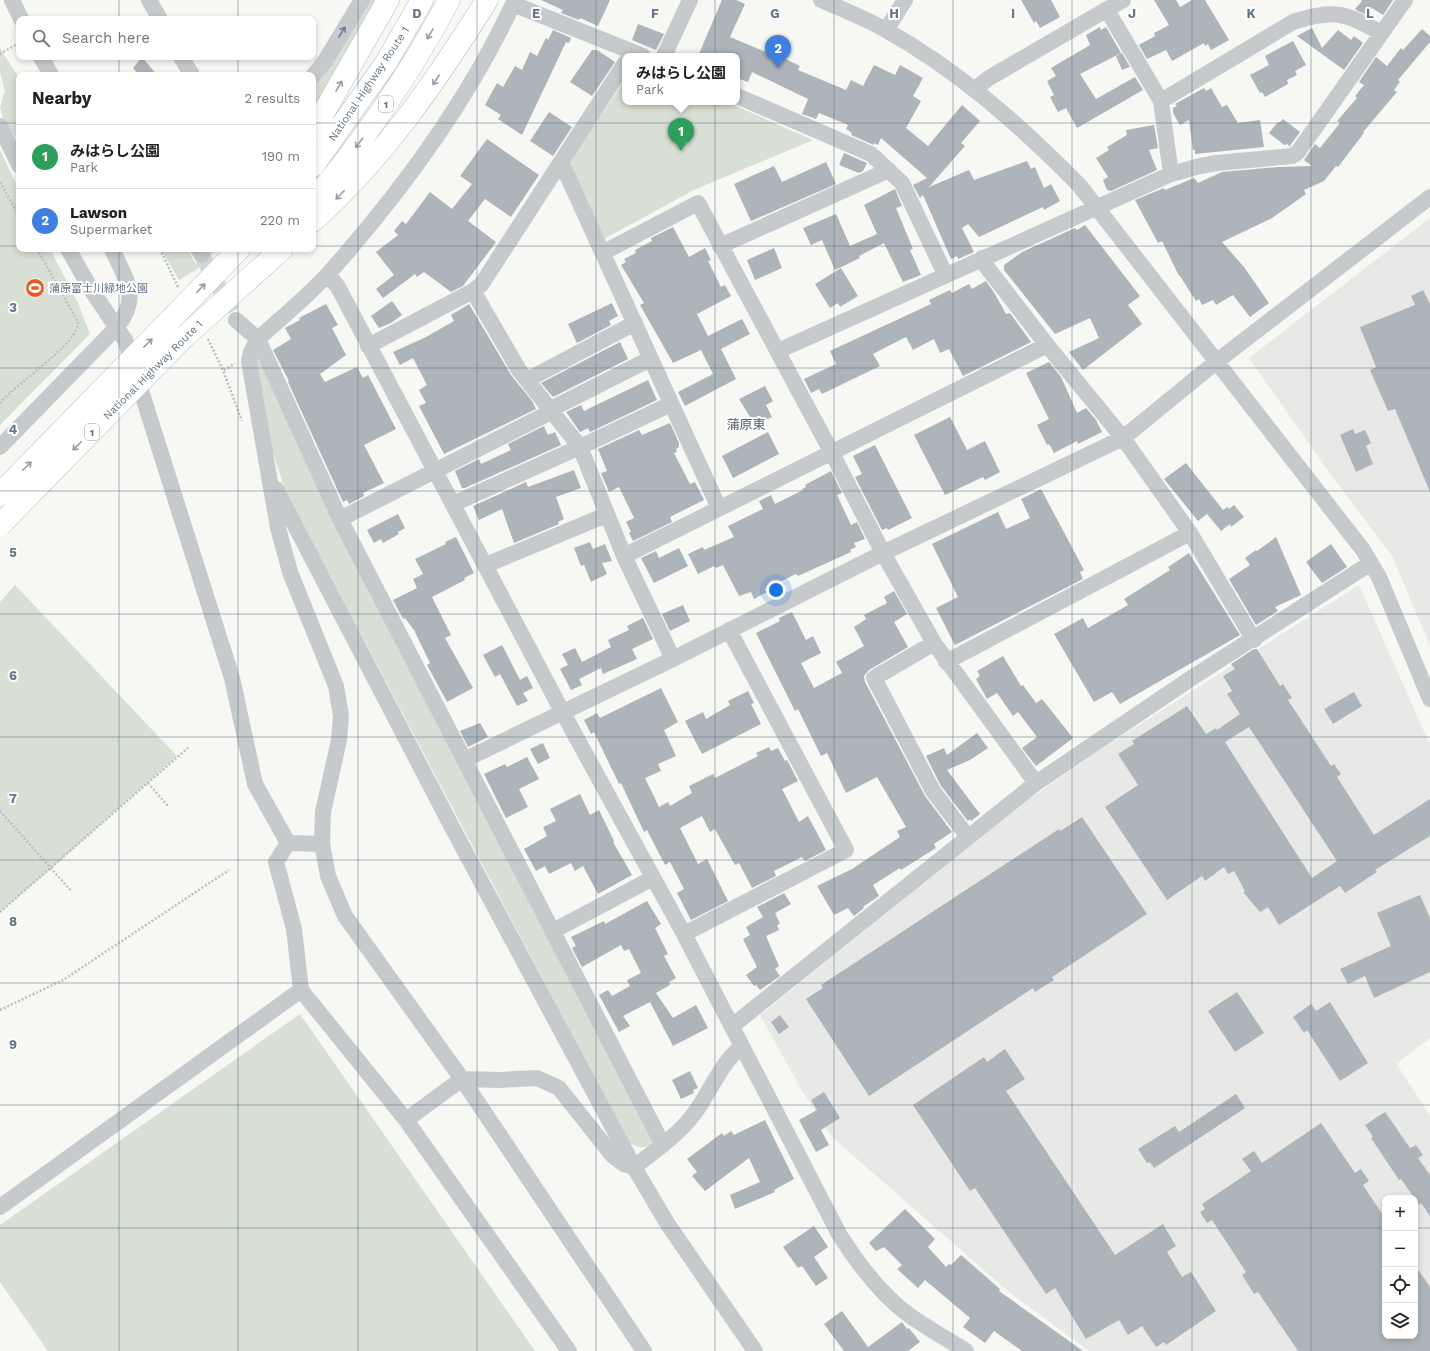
<!DOCTYPE html>
<meta charset="utf-8">
<style>
:root{--surface:#fff;--page:#f6f6f6;--text:#222;--muted:#767676;--line:#e0e0e0;--accent:#eb5720}
body{margin:0;font-family:"Work Sans","Noto Sans JP",sans-serif;background:var(--page);color:var(--text)}
.controls{position:absolute;right:12px;bottom:12px;display:grid;overflow:hidden;border-radius:8px;box-shadow:0 2px 6px #0003}
.controls button{width:36px;height:36px;display:grid;place-items:center;padding:0;border:0;border-bottom:1px solid var(--line);background:var(--surface);color:var(--text);font:20px sans-serif}
.you{position:absolute;left:776px;top:590px;width:14px;height:14px;margin:-10px;border:3px solid #fff;border-radius:50%;background:#1a73e8;box-shadow:0 0 0 6px #1a73e833}
.badge{display:grid;place-items:center;width:26px;height:26px;border-radius:50%;background:var(--accent);color:#fff;font-size:13px;font-weight:700}
.pin{position:absolute;translate:-50% -33px;filter:drop-shadow(0 1px 2px #0008)}
.pin::after{content:'';position:absolute;top:21px;width:14px;height:12px;background:inherit;clip-path:polygon(0 0,100% 0,50% 100%)}
.popup{position:absolute;left:622px;top:53px;width:118px;height:52px;box-sizing:border-box;display:grid;place-content:center;border-radius:8px;background:var(--surface);filter:drop-shadow(0 1px 3px #0005);font-size:13px;white-space:nowrap;color:var(--muted)}
.popup b{font-size:15px;color:var(--text)}
.popup::after{content:'';position:absolute;left:50%;top:100%;margin-left:-8px;border:8px solid transparent;border-top-color:var(--surface)}
.list{margin:0;padding:0;list-style:none}
h2{display:flex;justify-content:space-between;align-items:center;height:52px;margin:0;padding:0 16px;font-size:17px}
h2 small{font-size:13px;font-weight:400;color:var(--muted)}
.list li{display:grid;grid-template-columns:26px 1fr auto;gap:12px;align-items:center;box-sizing:border-box;height:64px;padding:0 16px;border-top:1px solid var(--line)}
.list b{display:block;font-size:15px;white-space:nowrap}
.list p{margin:0;font-size:13px;white-space:nowrap;color:var(--muted)}
.list em{font-size:13px;font-style:normal;color:var(--muted)}
.icon{flex:none;width:22px;height:22px;fill:none;stroke:currentColor;stroke-width:2;stroke-linecap:round;stroke-linejoin:round}
.map{position:relative;flex:none;width:1430px;height:1351px;overflow:hidden}
.search{position:absolute;background:var(--surface);box-shadow:0 2px 6px #0003;left:16px;top:16px;width:300px;height:44px;display:flex;align-items:center;gap:10px;box-sizing:border-box;padding:0 14px;border-radius:8px;color:var(--muted);font-size:15px}
.panel{position:absolute;background:var(--surface);box-shadow:0 2px 6px #0003;left:16px;top:72px;width:300px;height:180px;border-radius:8px}
.map>svg:first-child{display:block}
</style>
<div class="map">
<svg width="1430" height="1351" viewBox="0 0 1430 1351">
<rect width="100%" height="100%" fill="#f7f7f3"/>
<path fill="#e8e9e7" fill-rule="evenodd" d="M1430,218v428l-38,-90 -63,-84 -80,-114z
M1359,585l71,160v293l-33,25 -27,-28 26,28 34,53v235h-341l-80,-59 -177,-155 -31,-48 -41,-74 261,-210 77,-54zM1385,1198h30v138h-30z"/>
<path fill="#d8dfd4" d="M369,0h11l-67,114v-28l21,-29z
M0,48l19,30v65l-16,-25 -3,-11 5,-16 -5,-19z
M625,80v22h102l86,38 -119,50 -90,49 -36,-76z
M0,150l19,40v59h31l28,54 12,31 -90,91z
M161,249h26l9,15 13,-15h8l-20,20 -18,11z
M255,356l7,6 48,109 60,124 276,529 7,21c-9,3 -15,3 -24,-2l-344,-653 -14,-43z
M15,585l162,171 -125,112 -52,44v-310z
M300,1014l235,337h-487l-48,-69v-57z"/>
<path fill="#adb5bb" fill-rule="evenodd" d="M541,0h69l-12,26 -18,-8 -1,2 -18,-7 2,-3z
M722,0h14l9,4 -15,33 38,16 1,-2 31,15 -2,4 48,20 5,-10 12,6 11,-21 21,10 5,-10 23,13 -10,18 8,5 -15,27 22,18 34,-41 18,16 -19,22 4,3 -36,41 40,-17 5,10 53,-19 4,8 4,-2 8,19 1,2 7,-4 9,17 -16,9 -1,-3 -64,30 -11,-13 -6,4 12,24 -16,7 -1,-3 -6,3 -28,-64 -3,3 -7,-13 14,-7 -46,-40 -3,7 -4,-2v2l-23,-10 1,-2 -6,-4 2,-4 -29,-12 -3,6 -14,-5 6,-15 -56,-27 -4,10 -11,-4v-22h-39z
M1021,0h30l9,17 -20,11 -4,-7 -2,2z
M1154,0h22l4,7 12,-7h13l24,40 -18,10 -3,-6 -3,2 -1,-3 -32,18 -6,-11 -19,9 -8,-14 16,-9 -1,-3 15,-8z
M1361,0h32l-10,15 -11,-7 -5,7 -9,-4 -3,-2 7,-8z
M638,24l26,10 -8,16 -24,-10z
M1100,27l1,3 5,-3 15,26 -41,21 16,25 39,-22 8,13 -66,38 -11,-20 -8,4 -8,-15 4,-2 -7,-14 9,-5 -5,-8 39,-23 -4,-10z
M1312,28l10,20 16,-18 13,10 3,-4 9,7 -19,27 -47,-34z
M1422,29l8,7v6l-32,38 2,2 -6,8 3,2 -34,40 1,1 -26,34 -2,-1 -12,15 -20,9 2,4 -34,24 -50,24 22,25 25,36 -19,14 -17,-22 -17,10 -3,-5 -11,5 -3,-6 -3,2 -16,-25h-1l-17,-35 -4,2 -23,-43 29,-12 1,2 29,-12 4,5 24,-11 56,-5 34,-1 -8,-6 11,-16 5,4 20,-25 -3,-2 20,-23 -2,-2 9,-11 -5,-3 17,-25 11,9 14,-18 2,2z
M553,30l18,8 -2,5 -3,-1 -44,93 -24,-16 3,-4 -16,-10 12,-22 6,4 12,-21 7,4 8,-18 7,4 9,-18 2,2z
M1293,41l13,24 -11,6 2,4 -10,5 1,4 -23,13 -3,-5 -2,1 -10,-18 19,-10 -4,-9z
M592,50h5l18,12 -23,34 -22,-14z
M1122,53l8,14 -8,3 -6,-14z
M142,57l15,18h-18l-6,-7z
M1204,88l2,3 5,-3 11,19 5,-2 11,18 22,-3 4,27 -69,7v-4h-2l-4,-30 -9,5 -7,-12v-5l4,-2 -2,-2z
M549,112l23,15 -19,29 -23,-15z
M1283,119l17,13 -11,15 -1,-3 -4,1 -15,-12 9,-11 1,1z
M1154,125l4,23 -9,2 8,20 -46,21 -4,-1 -4,-10 5,-3 -12,-19 13,-8 -2,-3 20,-12 -1,-5z
M487,139l52,36 -28,42 -26,-18 -17,22 28,21 -33,44 -12,6 -27,-20 -7,5 -2,-3 -32,24 -7,-9 18,-14 -18,-23 22,-17 -4,-4 8,-10 4,3 24,-32 22,17 20,-25 -12,-8z
M844,153l23,10 -4,8 -4,2 -20,-8z
M826,162l10,22 -85,37 -17,-37 40,-18 8,16z
M895,189l7,17 -6,2 17,41 -3,1 11,25 -18,7 -19,-39 -25,13 1,2 -25,12 -13,-30 -11,5 -8,-17 33,-14 14,32 27,-12 -13,-29z
M1085,225l55,71 -12,9 14,19 -59,46 -14,-18 30,-14 -9,-20 -35,16 -51,-64v-5l18,-13 53,-24 2,2z
M673,227l16,30 16,-9 6,12 -3,1 13,26 4,-2 6,11 -34,18 11,22 34,-17 8,15 -29,15 15,30 -51,27 -7,-14 35,-18 -12,-24 -28,13 -33,-58 4,-2 -23,-38 5,-3 -2,-3 12,-6 -1,-3 17,-9 -1,-3z
M774,248l8,20 -27,12 -8,-20z
M841,268l17,28 -18,11 -2,-4 -8,5 -15,-24z
M986,281l9,13 11,20 4,-1 21,29 -68,34 -14,-27 -9,4 -6,-14 -21,11 -7,-13 -33,17 7,12 -58,28 -3,-5 -8,4 -7,-14 32,-15 -6,-13 101,-47 -2,-4 21,-10 2,3 17,-9 3,5z
M1423,290l7,14v188l-35,-83 -7,2 -18,-41 6,-3 -16,-40 55,-22 -4,-9z
M392,301l10,14 -11,8 -12,5 -8,-12z
M612,303l6,13 -9,5 2,4 -34,18 -9,-19z
M326,304l12,21 -6,3 14,27 -26,19 5,8 32,-15 6,11 5,-3 28,54 -32,16 20,38 -21,10 1,3 -15,8 -2,-4 -4,2 -55,-120 1,-1 -16,-31 18,-11 -6,-11 15,-8 -1,-2z
M469,304l42,71 21,26 4,8 -92,45 -25,-48 7,-3 -7,-13 8,-5 -14,-27 -13,7 -7,-13 33,-15 28,-16 -3,-6z
M620,342l8,17 -75,38 -12,-14z
M1049,362l12,15 16,36 9,-5 10,12 6,12 -24,12 -1,-3 -23,12 -5,-9 -2,1 -10,-20 12,-6 -23,-46z
M648,380l9,20 -67,32 -2,-4 -8,4 -14,-20 15,-7 3,6z
M765,386l8,15 -7,4 6,12 -17,8 -16,-26z
M950,417l17,33 18,-9 15,31 -15,8 -2,-3 -38,18 -31,-60z
M670,423l9,20v4l-3,2 1,3 -3,1 16,31 5,-2 9,18 -34,17 2,5 -39,19 -4,-8 2,-1 -5,-10 8,-4 -15,-31 -10,5 -8,-19 6,-2 -9,-22 41,-19 3,5z
M544,426l4,9 7,-3 6,13 -96,43h-3l-7,-17 24,-12 2,5 30,-14 -3,-6z
M1353,429l2,5 10,-4 6,13 -5,3 7,18 -17,8 -16,-37z
M768,432l11,22 -46,24 -11,-22z
M875,445l37,73 -24,12 -1,-2 -5,2 -27,-53 7,-3 -9,-18z
M1186,463l37,47 5,-3 1,2 5,-4 10,12 -13,10 -1,-3 -9,7 -14,-17 -9,7 -34,-42z
M574,470l7,18 -25,9 8,22 -6,3 1,2 -45,19 -12,-34 -23,11 -6,-14 53,-24 2,5z
M831,471l11,22 -5,2 14,30 6,-3 8,17 -11,4 2,4 -6,3 1,2 -53,24 -2,-2 -31,15 2,3 -13,7 -3,-7 -12,4 -16,-31 -7,3 -2,-2 -16,8 -10,-20 15,-7 1,3 30,-13 -6,-11 35,-17 -4,-8 12,-6 4,9 28,-14 -1,-1 4,-2 -1,-2z
M1041,489l43,81 -4,2 3,7 -128,66 -19,-37 22,-11 -26,-53 66,-32 8,17 24,-11 -9,-19z
M398,514l7,14 -7,4 1,2 -16,9 -2,-4 -7,4 -7,-13z
M456,537l18,36 -10,5 1,2 -33,17 19,38 -6,3 28,50 -26,14 -20,-37 3,-2 -16,-33 -9,-12 -2,1 -10,-19 24,-12 -4,-9 10,-5 -8,-15 31,-15 -1,-2z
M1276,537l25,58 -26,12 3,4 -22,14 -27,-46 21,-14 -5,-7 11,-8 1,1z
M590,542l3,7 12,-5 7,17 -10,2 5,11 -16,8 -7,-17 -3,1 -7,-18z
M1331,544l16,23 -25,16 -16,-21z
M679,548l9,18 -34,17 -13,-25 15,-7 3,7z
M1189,553l51,82 -120,69 -8,-12 -18,10 -40,-68 29,-16 5,10 40,-23 -4,-6 46,-29 -2,-3z
M894,591l13,23 -13,8 14,25 -39,23 -5,6 1,6 60,114 27,36 -18,12 2,4 -16,10 -19,12 -1,-2 -27,17 6,11 -16,11 1,1 -10,8 -6,-8 -14,7 -17,-29 35,-17 48,-32 -3,-6 9,-4 -29,-50 -31,16 -19,-40 -6,3 -23,-47 -3,2 -39,-78 24,-12 -1,-3 13,-6 14,28 7,-4 8,17 -20,10 13,25 28,-15 -6,-11 28,-16 -10,-19 12,-8 -2,-4 23,-12 -3,-6z
M683,605l7,16 -20,10 -8,-17z
M643,618l10,21 -21,10 5,10 -34,15 -2,-6 -22,11 3,6 -11,5 -11,-21 8,-4 -6,-11 13,-6 7,14 29,-15 -3,-7 21,-10 -2,-4z
M502,645l18,35 7,-4 6,12 -10,5 5,8 -11,5 -17,-32 -5,3 -12,-22z
M1254,649h3l23,37 3,-2 9,14 -4,2 43,66 3,-2 7,10 -4,3 37,58 56,-36v37l-55,34 2,2 -32,21 -5,-7 -61,39 -11,-18 -8,5 -17,-20 2,-1 -11,-20 -6,3 -4,-7 -19,14 -3,-5 -35,24 -62,-93 33,-22 -20,-31 16,-10 -2,-3 55,-35 19,28 10,-6 1,2 23,-16 -13,-20 5,-3 -9,-15 12,-7 -4,-5zM1249,727l88,134 -25,17 -87,-136z
M1003,656l18,30 2,-1 13,18 6,-4 31,39 -37,28 -14,-18 15,-11 -19,-25 -5,4 -16,-23 -10,6 -11,-20 4,-3 -3,-5z
M661,688l17,34 -14,8 12,26 -18,8 3,7 -16,7 14,29 9,-5 2,4 22,-13 -3,-7 24,-12 2,4 43,-22 -2,-3 13,-6 2,4 7,-3 7,13 2,-1 11,21 -16,8 17,33 9,-6 18,34 -21,11 -3,-4 -28,14 2,5 -24,12 -13,-25 -4,2 -20,-36 -5,3 -8,-16 -22,12 18,36 9,-5 21,42 -37,19 -14,-27 7,-4 -14,-27 -5,3 -18,-35 -3,2 -23,-49 -2,1 -25,-52 -3,2 -7,-14 13,-7 3,5z
M748,691l6,12 -3,1 10,20 -59,30 -17,-33 18,-9 3,7 24,-14 -2,-4z
M1354,692l8,14 -29,18 -9,-15z
M480,723l8,14 -20,10 -8,-16z
M977,733l11,15 -18,12 -23,10 33,44 -9,7 -1,-2 -2,2 -27,-35 -15,-30 18,-8 3,7z
M543,743l7,15 -12,6 -8,-15z
M527,757l12,22 -20,10 9,18 -22,11 -22,-44 21,-10 2,3z
M580,794l10,21 9,-5 15,31 -1,1 19,33 -34,19 -15,-28 -8,5 -4,-8 -22,11 -4,-8 -9,5 -12,-22 23,-13 -4,-9 13,-6 -6,-12z
M1082,817l65,97 -95,63 2,3 -19,12 -2,-4 -164,108 -63,-97 17,-11 -2,-3 238,-156 1,2z
M784,893l7,11 -16,9 5,11 -3,1 2,5 -13,6 13,30 -4,3 5,7 -20,14 -4,-5 -2,1 -8,-11 11,-8 -14,-28 7,-4 -4,-8 17,-10 -6,-10z
M1420,895l10,23v54l-56,26 -9,-22 -17,8 -8,-15 51,-23 -14,-33z
M647,901l14,23 -6,4 13,26 -4,2 12,22 -7,4 1,3 -14,8 17,25 23,-13 12,23 -35,18 -23,-44 -27,14 7,10 -11,6 -20,-37 9,-5 4,6 18,-10 -3,-6 14,-7 -12,-24 -5,2 -3,-6 -39,22 -10,-19 4,-2 -5,-9 33,-16 1,3z
M1237,992l27,41 -29,19 -27,-41z
M1330,1002l38,61 -28,18 -33,-51 -3,3 -11,-16 18,-13 5,7z
M780,1015l9,12 -10,7 -8,-12z
M1005,1049l20,30 -19,12 109,164 48,-31 13,22 -9,6 15,25 9,-5 25,39 -50,34 -2,-3 -8,5 -14,-21 -14,9 -9,-15 -33,19 -31,-51 -9,6 -71,-106 -5,3 -57,-86 71,-48 3,5z
M690,1071l8,17 -5,2 1,3 -13,6 -9,-19z
M824,1092l16,26 -19,12 8,15 -13,7 -17,-32 18,-10 -6,-10z
M1236,1094l9,14 -91,60 -4,-6 -3,1 -9,-14 37,-23 4,6z
M1385,1112l25,36 6,-3 7,10 -5,3 12,17v41l-9,-13 -2,2 -18,-26 -2,1 -28,-42 2,-1 -8,-12z
M765,1120l29,59 -20,11 1,2 -40,17 -5,-14 30,-13 -11,-24 -44,33 -13,-15 5,-4 -10,-13 35,-26 2,3 7,-5 3,4z
M1321,1123l34,50 6,-4 8,12 -6,4 22,33v118h30v-71l15,22v64h-132l-40,-59 -4,2 -12,-19 4,-3 -34,-52 -5,3 -7,-11 5,-3 -3,-5 49,-33 -9,-12 12,-8 8,12z
M905,1209l30,30 -7,8 18,20 3,-3 2,1 10,-10 39,34 -1,2 84,60h-61l-28,-20 -9,12 -22,-16 7,-9 -45,-38 -7,8 -21,-19 5,-4 -18,-18 -8,4 -7,-8z
M814,1226l14,21 -14,10 14,21 -12,8 -14,-20 -4,2 -15,-21z
M842,1311l26,36 34,-25 5,7 2,-1 11,14 -12,9h-64l-20,-27z"/>
<g fill="none" stroke-linecap="round" stroke-linejoin="round">
<path stroke="#d2d7d8" stroke-width="16" stroke-dasharray="16 8" stroke-linecap="butt" d="M202,255l34,65"/>
<g stroke="#b8bcbf" stroke-width="23">
<path id="highway" d="M313,131l75,-131
M313,166l73,-103 36,-63
M313,201c52,-62 98,-129 136,-201
M313,221c72,-65 123,-140 174,-221
M174,316l65,-67
M183,338l99,-89"/>
</g>
<path stroke="#bdc0c2" stroke-width="2.5" stroke-dasharray="2 2" stroke-linecap="butt" d="M0,54l19,-11
M0,182l19,34
M160,249l18,38
M208,339l15,31 19,51
M224,370l11,-6
M0,403c15,-19 80,-60 78,-81l-41,-73
M148,783l20,23
M0,811l72,81
M0,912l189,-165
M0,1010l63,-30 166,-110"/>
<path stroke="#c6cacd" stroke-width="16" d="M12,0l9,19
M149,0l11,19
M515,0c-46,100 -113,191 -186,273 -22,24 -48,45 -71,66l-7,13 -2,9 29,167 12,44 46,114 5,30 -2,24 -16,72 -1,32 6,32 17,40 117,163 182,272
M821,0c21,9 43,18 63,29 74,41 137,97 196,157l283,364 16,27 51,122
M513,4l130,52
M1107,10l54,91 10,73
M886,30l19,-30
M664,56l26,-56
M41,57l10,18
M181,57l11,18
M313,76l12,-15 37,-61
M975,89l14,-11 134,-78
M737,96l134,58 31,29 43,91
M1161,101l132,-79c41,-13 51,-10 88,11
M0,126l19,39
M561,162l158,346
M720,246l169,-76
M68,249l24,42 33,49 107,338 23,106 33,59
M198,249l4,6
M604,252l94,-49 134,250 51,100 51,90 102,140
M982,258l4,8 61,79 76,93 67,95 64,107
M328,274l10,13 225,426 121,221 155,300c19,30 41,60 70,81 18,13 38,24 57,36
M473,291l46,79 61,77 44,109 49,103
M236,320l22,19 82,180 323,626
M368,346l105,-55 8,-6 144,-222
M778,351l393,-177 29,-8 17,-3 75,-7 6,-4 107,-152
M527,380l108,-57
M0,447l117,-120c24,-31 9,-46 -5,-78
M276,489l177,340 181,338 33,56 88,128
M453,504l127,-57 91,-43
M340,519l203,-103 14,-10 93,-47
M624,556l423,-211
M486,565l120,-50
M934,643l-60,35 59,113 35,46
M946,662l244,-129
M464,760l209,-101 210,-106 240,-115 93,-76 214,-165
M553,931l100,-53
M684,934l162,-84 -117,-220
M301,990l105,130 163,231
M732,1026l304,-243 157,-106 178,-114
M406,1120l56,-41 38,1 37,-2 22,10 54,68 11,8 10,3
M634,1167c21,-16 44,-32 60,-53 17,-23 26,-50 48,-68
M0,1207l301,-217 -7,-61 -18,-67 12,-19 34,1"/>
<use href="#highway" stroke="#fff" stroke-width="22"/>
<g stroke="#b8bcbf" stroke-width="23" stroke-linecap="butt">
<path id="highway-bridge" d="M0,494l174,-178
M0,525l183,-187"/>
</g>
<use href="#highway-bridge" stroke="#fff" stroke-width="22"/>
</g>
<defs><path id="oneway-shaft" d="M-6 0H5M1.5-3L5.5 0L1.5 3" fill="none" stroke-width="1.6" stroke-linecap="round" stroke-linejoin="round"/></defs>
<use stroke="#697a8a" href="#oneway-shaft" transform="translate(342 32) rotate(-59)"/>
<g stroke="#929faa">
<use href="#oneway-shaft" transform="translate(430 34) rotate(121)"/>
<use href="#oneway-shaft" transform="translate(436 80) rotate(123)"/>
<use href="#oneway-shaft" transform="translate(339 86) rotate(-60)"/>
<use href="#oneway-shaft" transform="translate(359 143) rotate(127)"/>
<use href="#oneway-shaft" transform="translate(340 195) rotate(135)"/>
<use href="#oneway-shaft" transform="translate(201 288) rotate(-46)"/>
<use href="#oneway-shaft" transform="translate(148 343) rotate(-45)"/>
<use href="#oneway-shaft" transform="translate(77 446) rotate(134)"/>
<use href="#oneway-shaft" transform="translate(27 466) rotate(-45)"/>
</g>
<path fill="none" stroke="#647686" stroke-width="1" stroke-opacity="0.55" d="M119,0v19M238,0v19M358,0v1351M477,0v1351M596,0v1351M715,0v1351M834,0v1351M953,0v1351M1072,0v1351M1192,0v1351M1311,0v1351M119,57v18M238,57v18M0,123h19M313,123h1117M0,246h19M313,246h1117M119,249v1102M238,249v1102M0,368h1430M0,491h1430M0,614h1430M0,737h1430M0,860h1430M0,983h1430M0,1105h1430M0,1228h1385M1415,1228h15"/>
<defs>
<g id="stadium-disc" transform="scale(1)"><circle r="9.5" fill="#eb5720" stroke="#fff"/><path d="M0-5a6.5 5 0 1 0 0 10a6.5 5 0 1 0 0-10ZM-3.5-1.8h7v3.6h-7Z" fill="#fff"/></g>
</defs>
<g fill-rule="evenodd">
<use href="#stadium-disc" x="35" y="288"/>
</g>
<g text-anchor="middle" dominant-baseline="central" stroke-width="4" stroke-linejoin="round" paint-order="stroke">
<g fill="#fff" stroke="#929faa" stroke-width="1">
<rect x="379" y="96" width="14" height="16" rx="3"/>
<rect x="85" y="424" width="14" height="16" rx="3"/>
</g>
<g font-size="10" font-weight="bold" fill="#647686">
<text x="386" y="104">1</text>
<text x="92" y="432">1</text>
</g>
<g font-size="11" fill="#647686" stroke="#fff">
<text transform="translate(369 84) rotate(-56)">National Highway Route 1</text>
<text transform="translate(153 370) rotate(-45)">National Highway Route 1</text>
</g>
<g font-size="11" fill="#647686" stroke="#fff" text-anchor="start">
<text x="49" y="288">蒲原富士川緑地公園</text>
</g>
<g font-size="13" fill="#535f6b" stroke="#fff">
<text x="746" y="424">蒲原東</text>
</g>
</g>
<g font-size="13" text-anchor="middle" font-weight="bold" fill="#647686" stroke="#fff" stroke-width="4" stroke-linejoin="round" paint-order="stroke">
<text x="417" y="18">D</text>
<text x="536" y="18">E</text>
<text x="655" y="18">F</text>
<text x="775" y="18">G</text>
<text x="894" y="18">H</text>
<text x="1013" y="18">I</text>
<text x="1132" y="18">J</text>
<text x="1251" y="18">K</text>
<text x="1370" y="18">L</text>
<text x="13" y="312">3</text>
<text x="13" y="434">4</text>
<text x="13" y="557">5</text>
<text x="13" y="680">6</text>
<text x="13" y="803">7</text>
<text x="13" y="926">8</text>
<text x="13" y="1049">9</text>
</g>
</svg>
<div class="controls">
<button>+</button>
<button>−</button>
<button><svg class="icon" aria-label="locate" viewBox="0 0 24 24"><circle cx="12" cy="12" r="6"/><path d="M12 2v4M12 18v4M2 12h4M18 12h4"/></svg></button>
<button><svg class="icon" aria-label="layers" viewBox="0 0 24 24"><path d="M12 4l9 5-9 5-9-5zM3 14l9 5 9-5"/></svg></button>
</div>
<div class="you"></div>
<div class="pin badge" style="left:681px;top:151px;background:#2e9e5b">1</div>
<div class="popup"><b>みはらし公園</b>Park</div>
<div class="pin badge" style="left:778px;top:68px;background:#3f7fe0">2</div>
<div class="search"><svg class="icon" aria-label="search" viewBox="0 0 24 24"><circle cx="10" cy="10" r="6"/><path d="M15 15l6 6"/></svg>Search here</div>
<section class="panel">
<h2>Nearby<small>2 results</small></h2>
<ul class="list">
<li><span class="badge" style="background:#2e9e5b">1</span><div><b>みはらし公園</b><p>Park</p></div><em>190 m</em></li>
<li><span class="badge" style="background:#3f7fe0">2</span><div><b>Lawson</b><p>Supermarket</p></div><em>220 m</em></li>
</ul>
</section>
</div>
